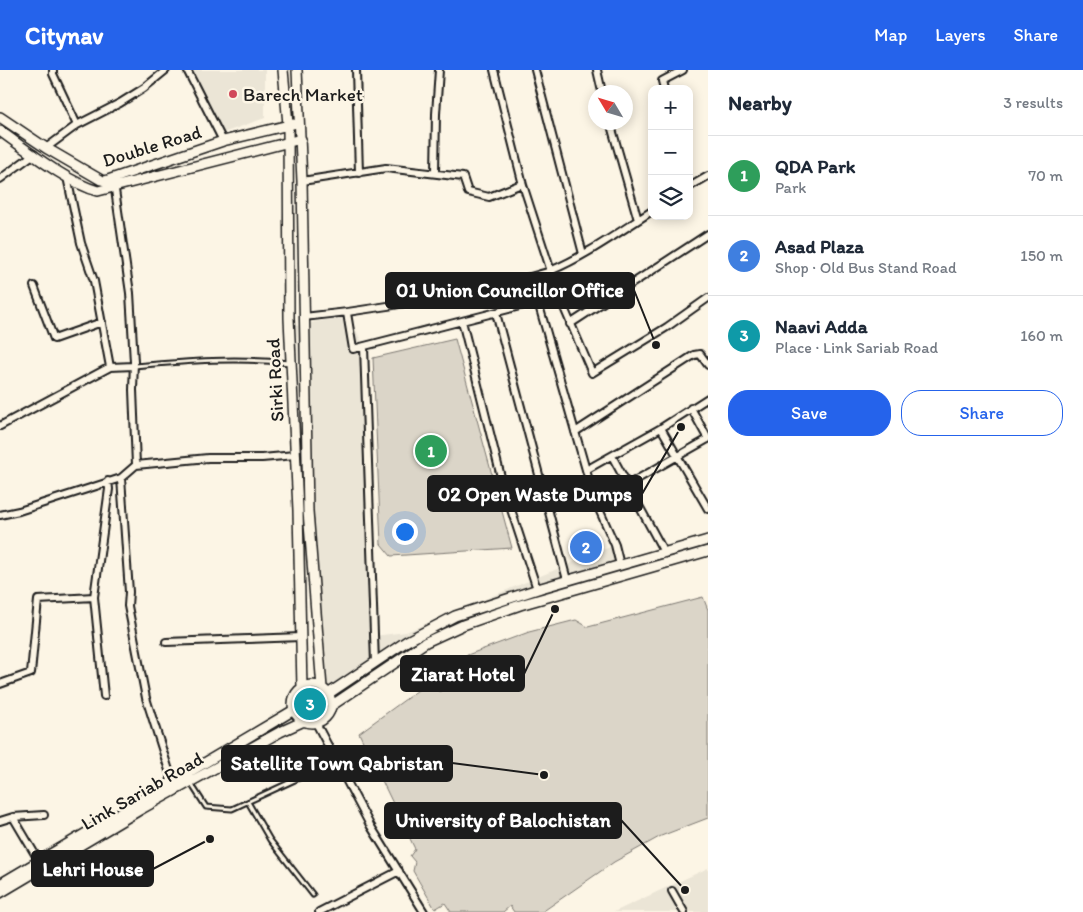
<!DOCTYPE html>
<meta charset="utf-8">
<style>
:root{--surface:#fff;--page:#f6f6f7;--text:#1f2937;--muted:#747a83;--line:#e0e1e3;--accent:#2563eb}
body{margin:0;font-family:Itim,sans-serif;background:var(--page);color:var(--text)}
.controls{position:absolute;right:15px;top:15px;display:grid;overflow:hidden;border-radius:10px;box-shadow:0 2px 12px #0003}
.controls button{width:45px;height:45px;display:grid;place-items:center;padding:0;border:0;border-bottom:1px solid var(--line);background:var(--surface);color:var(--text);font:25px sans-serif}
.compass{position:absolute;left:588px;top:15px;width:45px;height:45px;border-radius:50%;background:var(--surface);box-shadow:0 2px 12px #0003;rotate:308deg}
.you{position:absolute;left:404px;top:461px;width:18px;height:18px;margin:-12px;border:4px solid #fff;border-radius:50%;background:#1a73e8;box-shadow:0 0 0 8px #1a73e833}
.badge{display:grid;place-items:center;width:32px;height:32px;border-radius:50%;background:var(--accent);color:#fff;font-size:16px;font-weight:700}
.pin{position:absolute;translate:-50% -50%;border:2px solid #fff;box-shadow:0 1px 5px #0006}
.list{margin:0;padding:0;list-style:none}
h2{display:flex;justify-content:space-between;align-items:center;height:65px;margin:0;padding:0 20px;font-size:21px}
h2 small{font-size:16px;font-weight:400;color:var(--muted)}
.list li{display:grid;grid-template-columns:32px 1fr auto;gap:15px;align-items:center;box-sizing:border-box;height:80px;padding:0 20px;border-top:1px solid var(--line)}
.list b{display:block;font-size:19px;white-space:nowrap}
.list p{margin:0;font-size:16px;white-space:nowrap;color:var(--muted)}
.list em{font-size:16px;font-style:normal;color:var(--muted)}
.actions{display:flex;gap:10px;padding:15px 20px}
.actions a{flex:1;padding:11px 0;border:1px solid var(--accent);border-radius:20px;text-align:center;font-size:18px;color:var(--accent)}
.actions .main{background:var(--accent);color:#fff}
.icon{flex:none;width:28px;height:28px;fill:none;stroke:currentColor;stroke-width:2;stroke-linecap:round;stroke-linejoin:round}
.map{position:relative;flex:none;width:708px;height:842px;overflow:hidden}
header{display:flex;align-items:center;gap:30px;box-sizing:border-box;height:70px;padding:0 25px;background:var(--accent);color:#fff}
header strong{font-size:24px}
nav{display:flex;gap:28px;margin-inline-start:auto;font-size:18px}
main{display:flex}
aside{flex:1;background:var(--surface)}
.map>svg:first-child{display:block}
</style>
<header>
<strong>Citynav</strong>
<nav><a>Map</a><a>Layers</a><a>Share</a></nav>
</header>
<main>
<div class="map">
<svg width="708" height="842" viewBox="0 0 708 842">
<rect width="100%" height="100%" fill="#fcf5e5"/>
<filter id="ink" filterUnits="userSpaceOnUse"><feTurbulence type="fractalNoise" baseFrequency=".02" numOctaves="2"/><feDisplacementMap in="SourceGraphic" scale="10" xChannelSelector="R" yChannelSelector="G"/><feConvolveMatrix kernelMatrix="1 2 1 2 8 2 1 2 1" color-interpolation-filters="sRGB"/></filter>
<g filter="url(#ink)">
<path fill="#ebe5d6" d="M188,0h77v48l-42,15z
M349,245l15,32 10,289 32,-4 209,-87 5,20 -191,64 -100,64 -6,-6 -27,-361z
M708,798v44h-94z"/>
<path fill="#dbd5c8" stroke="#7c7872" d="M455,269l57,209 -121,8 -10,-12 -8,-186z
M703,527l5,13v208l-47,18 -47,26 -72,50h-28l-4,-6 -7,6h-52l-6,-9 -10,6 -22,-38 2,-9 -5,-6 5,-7 -56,-116 73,-53 7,12 21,-12 -9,-16 11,-7 67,-25 47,-12 12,7z"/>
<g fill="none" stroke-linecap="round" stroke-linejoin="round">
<g stroke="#1c1c1c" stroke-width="7">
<path id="service" d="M135,296c52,-5 103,-9 155,-3
M190,712l16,25 26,2 104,-48
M248,732l22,38 43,55"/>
</g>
<g stroke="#1c1c1c" stroke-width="10">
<path id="minor" d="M53,0v4l24,51
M187,0l36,71
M356,0l3,103
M494,0l29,115
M535,0l48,184
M597,0l5,22
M664,19l-2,-8 21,-11
M610,52l28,98
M46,78l31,-23 43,-22 24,-15 22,-18
M435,103l1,-59 3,-44
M0,109l34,-25
M302,111l84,-13 77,9 5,15 21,5 30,-12h4l36,111 33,77 75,-46 41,-29
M114,113l16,110 4,69 -1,28 3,75
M689,117l19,-11
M34,216l20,53 48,-17
M538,232l56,196 21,47 5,20
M347,243l6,36 109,-28 41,164 34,104
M496,243l71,267
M304,247c61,-6 120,-16 180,-30 22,-5 45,-8 66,-16 36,-15 69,-39 102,-60
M462,251l97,-25
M570,254l138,-90
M364,277l11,316
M110,297l24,-1
M691,338l17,31
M0,356l110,-59 -16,-86 -13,-38 -14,-66
M661,358l47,81
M575,362l119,-77 6,-1 8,11
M612,386l52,96
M586,400l75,-42 47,-30
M121,408l8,114 -1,14 18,92 27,85
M627,415l81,-46
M0,445l19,-4 102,-33 15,-13 72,-7h54l33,-3
M166,572l135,-5
M0,614l31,-11 7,-73 56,-3
M104,626l-10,-99 15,-108 -1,-8
M316,653l54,102 54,87
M13,747l26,44
M0,751l13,-4 31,-2
M672,821l12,21
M319,842l80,-41"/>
</g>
<g stroke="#1c1c1c" stroke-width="12">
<path id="secondary" d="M283,0l5,54 1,194 9,192 4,178
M297,0l5,111 6,330 14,177
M0,47l46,31 55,32 4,1 118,-40 70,-17
M0,61c27,19 68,52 98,60l203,-52
M293 634a19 19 0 1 1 38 0a19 19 0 1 1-38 0Z
M328,624l79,-53 48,-25 86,-28 167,-48
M331,636l95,-64 37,-17 57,-20 188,-54
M0,814l294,-174
M0,823l143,-85 137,-76 24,-11"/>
</g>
<use href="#service" stroke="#fcf5e5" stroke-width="3"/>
<use href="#minor" stroke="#fcf5e5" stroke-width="6"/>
<use href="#secondary" stroke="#fcf5e5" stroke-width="9"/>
</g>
</g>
<circle fill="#d1495b" stroke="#fcf5e5" stroke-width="2" cx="233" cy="24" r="5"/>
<g text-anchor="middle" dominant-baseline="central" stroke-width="5" stroke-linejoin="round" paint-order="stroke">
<g font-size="19" fill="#1c1c1c" stroke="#fcf5e5" text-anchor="start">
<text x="243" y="24">Barech Market</text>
</g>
<g font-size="19" fill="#1c1c1c" stroke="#fcf5e5">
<text transform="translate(152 76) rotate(-17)">Double Road</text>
<text transform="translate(275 310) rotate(-93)">Sirki Road</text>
<text transform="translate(142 721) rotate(-30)">Link Sariab Road</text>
</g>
</g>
<path fill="none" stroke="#1c1c1c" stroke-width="2" d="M656 275L634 220M681 357L642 424M555 539L524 604M544 705L452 693M685 820L621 750M210 769L153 799"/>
<g fill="#1c1c1c" stroke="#fcf5e5" stroke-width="2">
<circle cx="656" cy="275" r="5"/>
<circle cx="681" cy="357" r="5"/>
<circle cx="555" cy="539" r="5"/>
<circle cx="544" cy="705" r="5"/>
<circle cx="685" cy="820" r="5"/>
<circle cx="210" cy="769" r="5"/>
</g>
<g fill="#1c1c1c" stroke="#1c1c1c" stroke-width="2">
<rect x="386" y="203" width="248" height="35" rx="5"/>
<rect x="428" y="406" width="214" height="35" rx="5"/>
<rect x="401" y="586" width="123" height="35" rx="5"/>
<rect x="222" y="676" width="230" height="35" rx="5"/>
<rect x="385" y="733" width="236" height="35" rx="5"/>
<rect x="32" y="781" width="121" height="35" rx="5"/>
</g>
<g font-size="20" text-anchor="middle" font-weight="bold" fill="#fff">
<text x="510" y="227">01 Union Councillor Office</text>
<text x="535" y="431">02 Open Waste Dumps</text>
<text x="463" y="611">Ziarat Hotel</text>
<text x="337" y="700">Satellite Town Qabristan</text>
<text x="503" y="757">University of Balochistan</text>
<text x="93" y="806">Lehri House</text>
</g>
</svg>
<div class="controls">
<button>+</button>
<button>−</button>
<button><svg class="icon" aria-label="layers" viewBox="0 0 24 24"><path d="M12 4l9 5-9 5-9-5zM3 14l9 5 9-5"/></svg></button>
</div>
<svg class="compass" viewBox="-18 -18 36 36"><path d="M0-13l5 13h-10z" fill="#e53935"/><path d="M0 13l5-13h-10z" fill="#747a83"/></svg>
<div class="you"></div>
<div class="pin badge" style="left:431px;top:381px;background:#2e9e5b">1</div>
<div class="pin badge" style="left:586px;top:477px;background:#3f7fe0">2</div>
<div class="pin badge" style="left:310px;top:634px;background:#0f9aa8">3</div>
</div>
<aside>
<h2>Nearby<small>3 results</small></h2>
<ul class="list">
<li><span class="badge" style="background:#2e9e5b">1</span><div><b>QDA Park</b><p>Park</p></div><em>70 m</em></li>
<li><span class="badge" style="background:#3f7fe0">2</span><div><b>Asad Plaza</b><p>Shop · Old Bus Stand Road</p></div><em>150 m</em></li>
<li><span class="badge" style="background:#0f9aa8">3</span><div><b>Naavi Adda</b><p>Place · Link Sariab Road</p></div><em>160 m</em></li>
</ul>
<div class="actions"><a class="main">Save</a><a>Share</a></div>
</aside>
</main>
